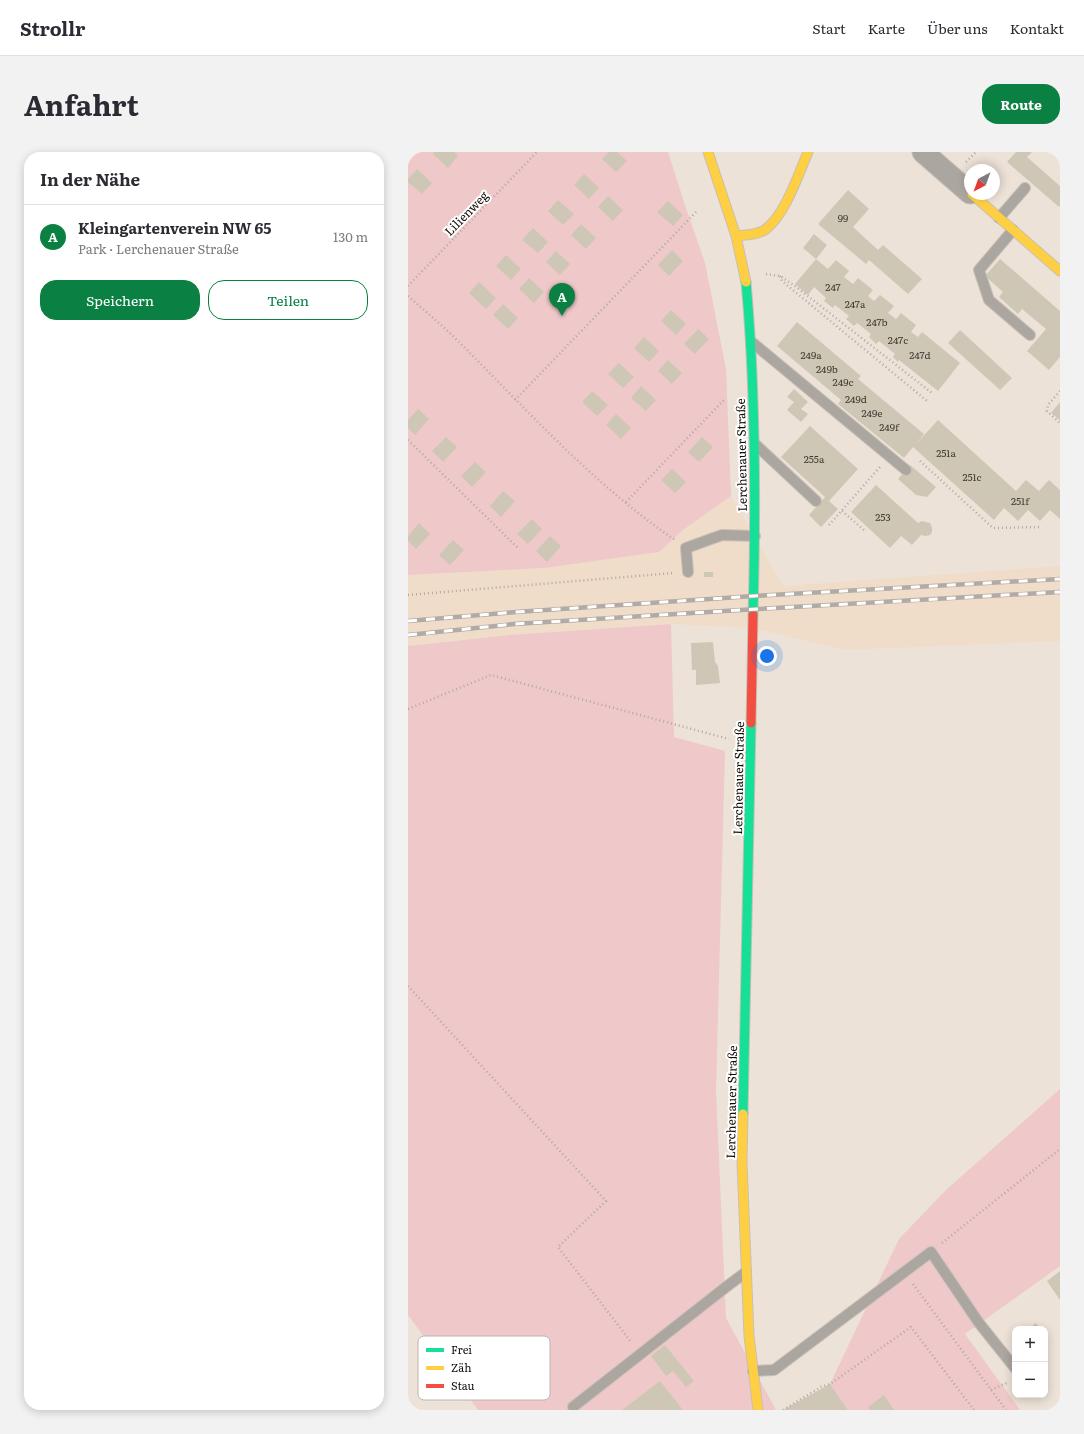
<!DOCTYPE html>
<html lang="de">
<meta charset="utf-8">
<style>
:root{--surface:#fff;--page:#f2f2f3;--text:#2b2b33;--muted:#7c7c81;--line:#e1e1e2;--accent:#0b8043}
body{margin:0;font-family:Literata,serif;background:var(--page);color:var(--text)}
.controls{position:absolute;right:12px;bottom:12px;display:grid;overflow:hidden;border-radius:8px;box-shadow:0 2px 10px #0003}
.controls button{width:36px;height:36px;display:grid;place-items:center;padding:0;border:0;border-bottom:1px solid var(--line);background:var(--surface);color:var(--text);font:20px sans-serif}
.compass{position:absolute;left:556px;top:12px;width:36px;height:36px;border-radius:50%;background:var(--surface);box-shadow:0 2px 10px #0003;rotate:221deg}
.you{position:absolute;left:359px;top:504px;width:14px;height:14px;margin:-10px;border:3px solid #fff;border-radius:50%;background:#1a73e8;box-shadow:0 0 0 6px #1a73e833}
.badge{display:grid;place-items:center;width:26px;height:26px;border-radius:50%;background:var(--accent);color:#fff;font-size:13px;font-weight:700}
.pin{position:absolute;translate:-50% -33px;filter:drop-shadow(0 1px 2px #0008)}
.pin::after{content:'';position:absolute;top:21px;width:14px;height:12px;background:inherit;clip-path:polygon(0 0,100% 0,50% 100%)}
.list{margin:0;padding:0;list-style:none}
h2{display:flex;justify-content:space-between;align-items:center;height:52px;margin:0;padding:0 16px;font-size:17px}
h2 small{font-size:13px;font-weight:400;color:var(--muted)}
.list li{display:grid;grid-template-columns:26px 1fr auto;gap:12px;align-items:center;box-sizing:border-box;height:64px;padding:0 16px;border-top:1px solid var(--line)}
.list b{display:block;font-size:15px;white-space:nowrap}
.list p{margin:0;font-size:13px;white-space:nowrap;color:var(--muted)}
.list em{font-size:13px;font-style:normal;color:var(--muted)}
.actions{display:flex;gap:8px;padding:12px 16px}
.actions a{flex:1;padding:9px 0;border:1px solid var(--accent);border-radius:16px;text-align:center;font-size:14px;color:var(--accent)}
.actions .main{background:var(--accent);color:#fff}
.map{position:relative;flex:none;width:652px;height:1258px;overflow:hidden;border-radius:16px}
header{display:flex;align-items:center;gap:24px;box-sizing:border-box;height:56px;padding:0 20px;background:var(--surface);border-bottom:1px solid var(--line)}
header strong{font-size:19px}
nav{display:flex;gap:22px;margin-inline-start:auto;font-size:14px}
.intro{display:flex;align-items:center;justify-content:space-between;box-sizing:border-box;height:96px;padding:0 24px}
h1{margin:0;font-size:28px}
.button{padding:10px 18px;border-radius:16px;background:var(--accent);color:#fff;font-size:14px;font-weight:700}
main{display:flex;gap:24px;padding:0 24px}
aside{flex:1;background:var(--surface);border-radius:16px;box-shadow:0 2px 10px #0003}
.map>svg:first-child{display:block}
</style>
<header>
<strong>Strollr</strong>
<nav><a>Start</a><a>Karte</a><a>Über uns</a><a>Kontakt</a></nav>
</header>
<div class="intro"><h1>Anfahrt</h1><a class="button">Route</a></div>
<main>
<aside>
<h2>In der Nähe<small></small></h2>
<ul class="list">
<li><span class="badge">A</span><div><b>Kleingartenverein NW 65</b><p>Park · Lerchenauer Straße</p></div><em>130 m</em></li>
</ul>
<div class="actions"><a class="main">Speichern</a><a>Teilen</a></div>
</aside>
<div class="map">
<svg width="652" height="1258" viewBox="0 0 652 1258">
<rect width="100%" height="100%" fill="#ede2d7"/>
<path fill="#efddca" d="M323,344l52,90 277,-20v75l-215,9 -94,-22 -80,-4 -161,11 -102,11v-71l136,-7 115,-16 24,-22z"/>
<path fill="#efc8c9" d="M0,0h260l17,53 20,58 21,106 5,127 -48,34 -24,22 -115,16 -136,7z
M263,472l3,113 51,14 -9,340 10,227 50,92h-298l-70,-95v-669l102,-11z
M652,937v177l-95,68 55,76h-172l-18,-26 69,-145 48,-50z"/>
<path fill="#cfc7b5" d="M26,0h20l4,4 -10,12 -15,-14z
M201,0h8l10,9 -11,11 -14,-13z
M608,0h16l-5,5 33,29v19l-1,2 -52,-45z
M9,17l15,14 -10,11 -14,-12v-3z
M176,22l15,14 -10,11 -15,-14z
M440,38l21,19 -16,18 25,23 5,-5 39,34 -14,15 -39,-34 -3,4 -48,-40z
M200,44l15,14 -10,11 -15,-14z
M150,48l16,14 -11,11 -15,-14z
M260,49l15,14 -10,11 -16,-14z
M173,72l15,14 -10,11 -15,-14z
M125,76l15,14 -10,11 -16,-13z
M406,82l13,11 -11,14 -13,-11z
M264,98l11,11 -14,15 -11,-11z
M148,99l14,13 -10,11 -14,-13z
M98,103l15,14 -10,11 -15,-14z
M408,107l12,10 8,-9 13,11 -5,6 9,7 5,-6 15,12 -5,6 6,5 6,-6 14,11 -6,7 8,6 5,-6 15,12 -5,7 7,5 4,-5 38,31 -22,28 -39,-31 -1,2 -5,-5 2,-3 -16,-13 -3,3 -7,-7 2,-3 -14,-11 -3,3 -8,-7 3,-3 -14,-11 -2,3 -9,-7 2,-3 -12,-11 -6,8 -13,-11z
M592,107l60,52v46l-11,13 -22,-19 19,-22 -24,-20 -4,5 -19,-17 4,-5 -18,-16z
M121,126l15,14 -10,11 -15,-14z
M71,130l17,16 -10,11 -17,-16z
M95,152l15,14 -10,11 -15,-14z
M263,158l15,14 -10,11 -15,-14z
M389,170l64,54 -3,3 66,55 -9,11 23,-25 78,71 10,-11 13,11 10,-11 11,10v29l-10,-9 -10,11 -12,-11 -10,11 -14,-13 -10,12 -81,-73 -9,11 -66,-54 3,-4 -64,-54z
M290,177l11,10 -14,15 -11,-10z
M552,178l52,48 -12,12 -52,-47z
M236,185l15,14 -10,11 -15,-14z
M260,208l14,13 -10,11 -14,-13z
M211,211l15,14 -11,11 -15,-14z
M233,234l15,14 -10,11 -15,-13z
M386,237l14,13 -7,7 7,5 -7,8 -14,-12 7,-8 -7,-5z
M184,239l16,14 -11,11 -15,-14z
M652,250v18l-9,-7z
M10,257l11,10 -14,16 -7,-7v-8z
M208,262l15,14 -10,11 -15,-14z
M402,274l48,43 -29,32 9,8 -17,18 -12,-12 16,-18 -44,-40z
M38,285l11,10 -14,15 -11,-11z
M294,285l11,10 -14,15 -11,-10z
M67,310l11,10 -14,15 -11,-11z
M502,313l26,22 -9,10 -11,-2 -18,-16z
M264,317l14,13 -11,11 -14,-13z
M468,333l42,38 4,-2 8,2 2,4v5l-2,3 -5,1 -4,-1 -9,10 -11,-9 -11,12 -39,-36z
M95,339l12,10 -14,16 -11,-11z
M124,367l10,10 -14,15 -11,-10z
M11,371l11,11 -14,15 -8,-8v-5z
M142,384l11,10 -14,16 -11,-11z
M45,388l11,10 -14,15 -11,-10z
M296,420h9v5h-9z
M305,490l2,20 3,4 2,17 -24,2v-15h-4l-1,-27z
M652,1119v29l-13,-19z
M628,1171l4,6h-12z
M257,1193l29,36 -8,6 -13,-16 -7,5 -15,-20z
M252,1229l23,29h-61z
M422,1232l18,26h-65z
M476,1243l10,15h-24l-2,-3z"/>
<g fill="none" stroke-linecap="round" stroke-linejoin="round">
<g stroke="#c8c0b7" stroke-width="12">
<path id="lane" d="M591,66l26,-30
M605,78l-34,40 10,30 41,35
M345,191l153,127
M347,292l61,57
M280,420l-2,-24 36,-13 33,1
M345,1219l21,-1 157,-118 48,71 36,45
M165,1255l153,-120 20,-15"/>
</g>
<g stroke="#c8c0b7" stroke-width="23">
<path id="street" d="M515,0l47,41"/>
</g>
<g stroke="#c8c0b7" stroke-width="11">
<path id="fast" d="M338,130c10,110 10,222 7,333
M335,962l8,-391"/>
</g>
<g stroke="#c8c0b7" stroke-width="11">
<path id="slow" d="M300,0l28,84 10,46
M564,42l88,77
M328,84c10,-1 22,-1 30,-7 19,-14 33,-56 42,-77
M335,962l-1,48 7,174 9,74"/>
</g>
<g stroke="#c8c0b7" stroke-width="11">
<path id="jam" d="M343,571l2,-108"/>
</g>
<path stroke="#b0a9a5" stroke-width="2.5" stroke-dasharray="1 3" stroke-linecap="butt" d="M558,10l10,-10
M358,122l14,2 15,10 137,107
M372,124l2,5 145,120
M0,134l129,-134
M0,144c17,15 34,29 50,45 69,69 135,143 217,199
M652,239l-12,14 -1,6 13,12
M107,248l182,-189
M0,288l111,109
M512,309l73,67 48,-1
M218,350l98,-102
M434,359l22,19
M421,373l51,-58
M0,443l265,-22
M0,557l83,-34 238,64
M0,834l198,215 -48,46 73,95
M534,1091l118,-94
M505,1132l93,126
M583,1238l18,-8
M375,1258l38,-23 9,-3 81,-57 63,83"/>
<use href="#lane" stroke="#aca6a1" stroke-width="10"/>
<use href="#street" stroke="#aca6a1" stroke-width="21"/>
<use href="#fast" stroke="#16e098" stroke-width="9"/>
<use href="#slow" stroke="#ffcf43" stroke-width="9"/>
<use href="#jam" stroke="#f24e42" stroke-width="9"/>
<g stroke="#b2aba5" stroke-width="4.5">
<path id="rail" d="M0,469l108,-9 238,-16 306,-17
M0,483l106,-11 227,-14 319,-18"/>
</g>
<use href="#rail" stroke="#fff" stroke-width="3" stroke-dasharray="9" stroke-linecap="butt"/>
</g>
<g text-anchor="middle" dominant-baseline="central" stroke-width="4" stroke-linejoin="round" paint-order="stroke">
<g font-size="10" fill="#413b32">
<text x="435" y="65">99</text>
<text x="425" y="134">247</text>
<text x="447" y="151">247a</text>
<text x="469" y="169">247b</text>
<text x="490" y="187">247c</text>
<text x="403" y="202">249a</text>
<text x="512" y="202">247d</text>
<text x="419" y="216">249b</text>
<text x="435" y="229">249c</text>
<text x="448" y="246">249d</text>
<text x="464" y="260">249e</text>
<text x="481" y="274">249f</text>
<text x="538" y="300">251a</text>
<text x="406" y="306">255a</text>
<text x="564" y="324">251c</text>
<text x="612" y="348">251f</text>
<text x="475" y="364">253</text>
</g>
<g font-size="12" fill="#120c06" stroke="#fff">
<text transform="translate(58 61) rotate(-46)">Lilienweg</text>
<text transform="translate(333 303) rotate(-91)">Lerchenauer Straße</text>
<text transform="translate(330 626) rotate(-89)">Lerchenauer Straße</text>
<text transform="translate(323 950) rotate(-89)">Lerchenauer Straße</text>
</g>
</g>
<rect x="10" y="1184" width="132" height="64" rx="6" fill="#fff" stroke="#b8b6b4" stroke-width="1"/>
<rect x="18" y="1196" width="18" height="4" fill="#16e098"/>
<rect x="18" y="1214" width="18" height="4" fill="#ffcf43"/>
<rect x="18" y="1232" width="18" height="4" fill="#f24e42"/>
<g font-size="11" fill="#120c06">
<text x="43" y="1202">Frei</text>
<text x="43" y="1220">Zäh</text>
<text x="43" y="1238">Stau</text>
</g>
</svg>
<div class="controls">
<button>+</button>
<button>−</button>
</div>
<svg class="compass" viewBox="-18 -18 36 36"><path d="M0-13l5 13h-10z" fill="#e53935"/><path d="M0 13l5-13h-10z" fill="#7c7c81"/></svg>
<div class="you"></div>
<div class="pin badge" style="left:154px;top:164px">A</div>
</div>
</main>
